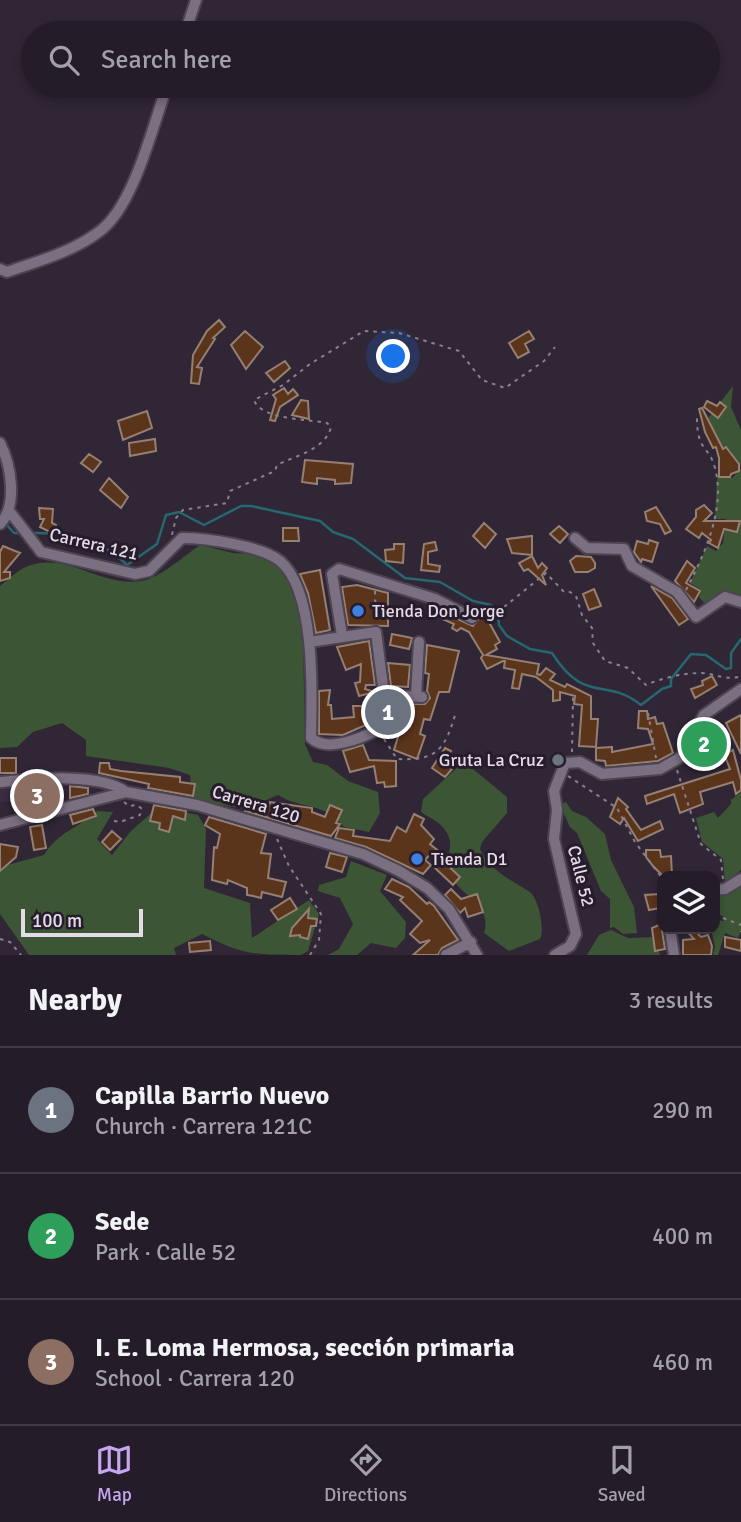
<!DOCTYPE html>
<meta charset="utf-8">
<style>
:root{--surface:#241c28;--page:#302934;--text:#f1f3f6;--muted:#a3a1a8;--line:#413a45;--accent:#c6a6f0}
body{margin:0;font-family:Signika,sans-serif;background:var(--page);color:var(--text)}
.controls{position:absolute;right:21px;bottom:21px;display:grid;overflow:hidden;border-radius:14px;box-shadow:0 4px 10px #0003}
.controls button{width:63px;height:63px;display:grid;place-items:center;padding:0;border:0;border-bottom:2px solid var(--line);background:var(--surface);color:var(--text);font:35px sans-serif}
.scale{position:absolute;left:21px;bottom:18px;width:122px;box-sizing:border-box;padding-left:7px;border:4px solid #e3dce7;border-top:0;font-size:19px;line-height:24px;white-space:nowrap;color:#e3dce7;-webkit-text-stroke:5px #261c2c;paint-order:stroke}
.you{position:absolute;left:394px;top:357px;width:24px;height:24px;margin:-18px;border:5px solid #fff;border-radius:50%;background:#1a73e8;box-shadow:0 0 0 10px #1a73e833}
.badge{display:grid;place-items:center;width:46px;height:46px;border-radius:50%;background:var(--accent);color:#fff;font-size:23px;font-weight:700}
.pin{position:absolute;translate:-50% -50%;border:4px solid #fff;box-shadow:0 2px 7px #0006}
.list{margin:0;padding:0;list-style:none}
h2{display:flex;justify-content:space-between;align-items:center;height:91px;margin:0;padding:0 28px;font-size:30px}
h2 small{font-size:23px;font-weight:400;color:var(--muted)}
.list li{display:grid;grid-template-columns:46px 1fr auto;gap:21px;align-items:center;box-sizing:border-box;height:126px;padding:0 28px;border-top:2px solid var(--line)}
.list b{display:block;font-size:26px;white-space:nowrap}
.list p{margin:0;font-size:23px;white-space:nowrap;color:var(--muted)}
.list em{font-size:23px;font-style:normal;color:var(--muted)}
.icon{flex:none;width:38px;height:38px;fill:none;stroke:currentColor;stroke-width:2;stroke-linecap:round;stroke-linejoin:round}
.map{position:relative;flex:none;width:741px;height:955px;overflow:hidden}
.search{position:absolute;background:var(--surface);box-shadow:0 4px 10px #0003;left:21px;right:21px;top:21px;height:77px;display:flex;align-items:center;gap:18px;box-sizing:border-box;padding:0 24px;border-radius:38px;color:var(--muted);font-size:26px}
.sheet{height:469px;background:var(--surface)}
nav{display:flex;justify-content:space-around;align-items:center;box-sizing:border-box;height:98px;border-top:2px solid var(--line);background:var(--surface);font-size:19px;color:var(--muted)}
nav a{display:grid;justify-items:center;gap:4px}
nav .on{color:var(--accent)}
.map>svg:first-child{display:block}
</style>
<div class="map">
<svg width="741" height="955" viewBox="0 0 741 955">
<rect width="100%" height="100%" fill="#302636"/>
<path fill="#3a2d42" d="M64,782l1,9 -37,10 -28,1v-17z"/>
<path fill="#3c5534" d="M733,386l-2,21 10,23v35l-14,-18h-4l-15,-29z
M741,469v132l-35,4 -7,-8 2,-7 -11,-7 17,-37 9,5 7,-8 3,-24h-11l2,-41h15z
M200,545l33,8 29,2 19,12 13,20 9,47 2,110 8,18 14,3 21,16 30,11 2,21 -11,19 -25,-5c-21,-26 -39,-16 -66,-32l-33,14 -53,-9 -2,-25 -21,-7 -83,-12v-16l-24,-17 -29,9 -16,15 -17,1v-162c9,-7 20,-18 31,-21 37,-12 71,22 110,16 19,-3 43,-25 59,-36z
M703,736l16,16 -15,14 -12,-14z
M460,765l13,4 34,28v16l-25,29 -2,7c10,22 31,31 50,43 9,7 15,39 10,47l-31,12 -25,-18c8,-26 -18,-35 -31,-53 -12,-17 3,-32 -6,-47 -6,-11 -16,-14 -26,-21l2,-13z
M741,792v78l-16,13 -2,-24 -21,-17 -6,-24 18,-6 4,6 13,-14v-4z
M566,802l6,9 14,6 19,17 6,26 23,47 3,26 -14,1 -9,-7 -4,1v-29l-9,-8 -24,-58 -7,-6 -10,-22z
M158,807l40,8 8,14 -2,59 46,15 2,35 57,-38 10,14 -11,37 -7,4c-46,0 -58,0 -99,-21l-28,14 2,7h-147l-29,-41v-47l44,-12c14,-23 33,-26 53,-44l16,1 -16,27 15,16 19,-24z
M351,861l36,14 -7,16 26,31 -1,16 -9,10 -25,-5 -14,12h-29l11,-6 14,-25 -13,-26 -22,-7 1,-6 27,-8z
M741,886v45l-3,7 -13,-5 -7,22h-5l2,-9 -4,-17h4l2,-9 7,1v-4l-9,-5v-16h9z
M611,930l17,8 26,-1 6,18h-73l12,-20z"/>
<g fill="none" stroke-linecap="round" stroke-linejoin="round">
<path stroke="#266871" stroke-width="2.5" d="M6,524l8,9h9
M30,533c34,-1 73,7 97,32l30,-21 9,-29 13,-3 25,13 37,-19h10l69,15 13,11 20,7 52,39 35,4 33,19 18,4 7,9 1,11 8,11 23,13 22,4c34,53 53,23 89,52l21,-16 9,-3v-7l20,-25 15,1 20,14 5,-1v-15l10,-14"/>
</g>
<path fill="#5a341b" stroke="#958073" stroke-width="2" d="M219,320l6,7 -12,11 2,1 -18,28 5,1 -3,16 -8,-1 2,-28 14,-24z
M245,331l18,16 -17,22 -15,-24z
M529,331l5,8 -9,5 4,8 -11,6 -9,-15z
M285,361l5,7 -16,14 -8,-9z
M284,388l4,6 5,-5 5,6 -18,12 -5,14 -5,-1 6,-21 -3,-4z
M301,400l7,1 1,18 -17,-4z
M707,401l10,5 3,-4 6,5 -8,11 -14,-11z
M702,408l21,41 3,-2 13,17v7l-8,3 -1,3h-11v-19l-3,-11 -3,1 -8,-16 -6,-23z
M147,411l5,17 -29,12 -5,-19z
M155,439l1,12 -26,5 -1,-13z
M89,454l12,8 -8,10 -12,-9z
M305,460l48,4 -2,19 -16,1v-4l-18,-2v6l-15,-2z
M109,478l19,19 -7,11 -21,-18z
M704,505l8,8 -8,8h36l-3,11 -13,-3 -6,19 -9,-5 2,-3 -9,-7 -3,5 -13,-9 10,-12v-7z
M656,507l15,24 -6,3 -5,-10 -13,-3 -2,-9z
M39,508l14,1 -1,14 4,2 -4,8 -12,-6 4,-8h-4z
M484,523l12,11 -11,14 -12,-12z
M559,526l9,8 -8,9 -10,-9z
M283,528h15l1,13h-16z
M532,536v19l-20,-2 -5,-14z
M649,540l9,3 -6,19 -10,-3 -1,3 -7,-10 3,-11 11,3z
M435,542l2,8 -9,2v12l12,2 -1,6 -18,-2 3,-26z
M394,544h10l-1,19 -17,-2 -1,-11 9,-1z
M3,546l17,7 -16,19h6v6l-10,3v-29z
M532,556l6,12 4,-5 5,5 -5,7 4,10 -18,-16 -4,2 -5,-8z
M576,556l15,1 4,6v5l-7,4h-13l-5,-11z
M687,561l8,7 -9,15 14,8 -6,11 -19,-21z
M320,570l10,60 -14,3 -8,-40 -8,-19z
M357,585l31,8v33l-40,-1 -6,-38z
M651,586l21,12 16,21 -9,6z
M594,589l7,17 -12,4 -6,-16z
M472,609l23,9 -5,6 10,18 -5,3 2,4 -11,6 53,9 -2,10 3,1 6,-7 9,6 -5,6 15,7 2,-3 24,12v23h7l-2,28 -17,-1 3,-41 -8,-1 1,-8 -15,-4v8l-7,1v-11l-17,-13 -14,-3 -3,15 -7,-1 3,-18 -11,-2 1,-8 -18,9 -6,-11 2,-3 -14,-23 -8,-4 -4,3 -5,-3 2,-4 -14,-6 2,-6 31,14 7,-9z
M392,634l20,4 -3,11 -19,-4z
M369,641l6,44h-9l-1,4 10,3 -16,4 -4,-13 5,-1 1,-18 -15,6 -9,-23z
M427,645l32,6 -10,41h-10l-9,28 -6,-1 -4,15 5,2 -8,23 -23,-9 14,-46h17l5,-6 -3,-7 2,-17 -4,-1z
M388,663l22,2 -2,22 -17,-1z
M712,676l5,9 -22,13 -4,-9 12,-4 -1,-4z
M330,690l-2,15h3l1,14 22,-2 -1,-11h14l1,18 -25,11 -24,-1v-43z
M639,711h8l1,8 7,-2 2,7 6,-1 10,30 -15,8 -52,5 -1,-5 -9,-1v-12l16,-1v5l41,-8 -5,-15 -10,-1z
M741,715v39l-15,-31z
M363,745l6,15 27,1v25l-11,1 -1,-5 -7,1 -3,-17 -24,6 -7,-21z
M445,748l6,3 -7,11 8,7 -7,8 -13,-9z
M733,750l8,30v10l-5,4 -3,-12 -33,10 3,12 -23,9 -6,-19 -27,10 -2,-8 85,-27 -6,-15z
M0,758h16v15h-16z
M100,763h9l1,6 11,2 59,6v5l15,2 -2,12 -45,-8 1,-4 -50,-11z
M70,786l18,2v6l-18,4z
M618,798l10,9 -2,2 15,21 19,-9 3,8 -25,12 -14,-23 -4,6 -10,-7z
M252,800l17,6 1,-4 42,6v4l13,5 5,-12 12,5 -6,13 4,1 -9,12 -86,-25z
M154,805l32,6 -1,9 -12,-4 -4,16 -10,-3 1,-6 -10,-2z
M93,809l3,7 -23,8 -3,-9z
M414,814l10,5 -3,6 13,14 -4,5 12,10 -11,-1 -6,7 6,5 -8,9 -57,-27 -31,-9 4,-10 15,2 -1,6 37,5 7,-14 9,5z
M209,817l57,17 -5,19 10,1 -3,24 18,4 -4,15 -20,-5 -1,6 -8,-2 -6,-1v-7l-19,-8 -1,4 -15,-4 2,-33 3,1 3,-14 -15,-9z
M42,825l4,23 -12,2 -4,-23z
M112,831l9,8 -11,11 -8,-8z
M0,844l18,3 -2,10 -16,14z
M646,850h14l1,7 10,-1 1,20h-9l-10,-10 -7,-9z
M330,853l17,4 -5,15 -16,-5z
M442,860l18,17 -7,8 -18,-17z
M392,879l17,8 18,17 2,-2 5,4 24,34 -16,8 -4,7h-25l17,-15 -10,3 -10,-9 12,-13 -22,-21 3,-3 -18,-8z
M451,889l10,10 16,-5 6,18 -15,5 -3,-9 -5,5 -15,-18z
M659,894l1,14 -11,2 -4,-15z
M290,898l7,11 -19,11 -7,-10z
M309,909l-1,9 9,1 -1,7h-5l-3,13 -8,-2v-2l-10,1 2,-8z
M661,924l4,25 -10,2 -3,-23z
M685,929h8l8,8 7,-2 4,11 -1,9h-28v-15l11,-1z
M725,937l16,3v11l-16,-4z
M210,941l1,9 -21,2 -1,-9z"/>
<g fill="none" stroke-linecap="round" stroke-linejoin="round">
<g stroke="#4d4452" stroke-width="14">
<path id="minor" d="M185,33l11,-33
M0,269l7,3c31,-11 66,-20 93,-41 34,-25 53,-106 67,-145
M0,443c11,22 18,62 0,81
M10,512l31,40 94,22 14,-3 33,-33c24,0 80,8 98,23 36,30 32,133 31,177 16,15 51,0 68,-9l5,-34 -8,-63 -67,10
M575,538l12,10 37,1 8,17 45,26 19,25 29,-20 16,5
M342,635l-10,-61 7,-5 96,30 37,19
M384,695l38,2
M416,696l3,-54
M0,782c33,-3 100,-10 126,10
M0,825l126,-33 71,13 166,49 36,17 28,17 22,21 28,46
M715,890l10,-1 16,-10
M670,929l4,26
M446,955l25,-13
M555,955l15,-9 6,-12 -22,-95 3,-29 -3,-19 11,-28 15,-1 22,12 58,-5 21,-12 23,-42 37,-26"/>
</g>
<path stroke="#89818e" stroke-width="2" stroke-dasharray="3.5 5" stroke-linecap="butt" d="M172,535l4,-17 7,-8 44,-7 3,-12 45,-20 2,-6c18,-9 49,-16 54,-38l-4,-4c-18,-4 -66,-3 -73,-23l29,-15 27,-21 54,-33 35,2 60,18 23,29 23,8 39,-27 11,-14
M686,590c18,-35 40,-81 29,-122 -6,-23 -18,-16 -18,-50
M375,591l1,33
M504,607l42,-34 18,19h6l6,4 6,19 10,13 1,15 12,18 23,7 18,17c16,-7 37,-12 56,-12 14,1 26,8 39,3
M648,713l8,45
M384,739l13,20c41,2 48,-10 59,-47
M572,752l1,-55
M677,770l24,74 20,16 2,19
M568,776l49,32 18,34 27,36
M114,821l6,1 20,-7 2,-6 -5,-4 -8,1 -5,-4
M277,839l12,27 32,48 -2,26 -9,15
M715,915l26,10
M741,931v1
M0,939l10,3 11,13"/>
<use href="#minor" stroke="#7b6f82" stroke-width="10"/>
</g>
<g fill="#3f7fe0" stroke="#261c2c" stroke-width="2.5">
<circle cx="358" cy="611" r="7"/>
<circle cx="417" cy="859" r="7"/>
</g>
<circle fill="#6b7280" stroke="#261c2c" stroke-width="2.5" cx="558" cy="760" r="7"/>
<g text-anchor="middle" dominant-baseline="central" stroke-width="6" stroke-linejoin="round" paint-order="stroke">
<g font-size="18" fill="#e3dce7" stroke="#261c2c">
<text transform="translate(94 544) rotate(13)">Carrera 121</text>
<text transform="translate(256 804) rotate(17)">Carrera 120</text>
<text transform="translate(581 876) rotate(76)">Calle 52</text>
</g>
<g font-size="18" fill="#e3dce7" stroke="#261c2c" text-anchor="start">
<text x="372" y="611">Tienda Don Jorge</text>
<text x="544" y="760" text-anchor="end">Gruta La Cruz</text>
<text x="431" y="859">Tienda D1</text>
</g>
</g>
</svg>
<div class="controls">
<button><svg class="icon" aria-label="layers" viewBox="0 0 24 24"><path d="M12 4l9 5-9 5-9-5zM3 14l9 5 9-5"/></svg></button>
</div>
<div class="scale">100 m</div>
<div class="you"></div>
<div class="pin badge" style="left:388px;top:712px;background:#6b7280">1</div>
<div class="pin badge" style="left:704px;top:744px;background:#2e9e5b">2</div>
<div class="pin badge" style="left:37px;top:796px;background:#8d6e63">3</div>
<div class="search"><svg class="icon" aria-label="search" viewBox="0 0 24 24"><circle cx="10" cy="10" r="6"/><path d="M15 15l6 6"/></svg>Search here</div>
</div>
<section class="sheet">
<h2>Nearby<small>3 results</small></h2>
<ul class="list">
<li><span class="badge" style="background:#6b7280">1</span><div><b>Capilla Barrio Nuevo</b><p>Church · Carrera 121C</p></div><em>290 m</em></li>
<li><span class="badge" style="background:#2e9e5b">2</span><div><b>Sede</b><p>Park · Calle 52</p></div><em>400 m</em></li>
<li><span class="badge" style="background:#8d6e63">3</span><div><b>I. E. Loma Hermosa, sección primaria</b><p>School · Carrera 120</p></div><em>460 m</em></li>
</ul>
</section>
<nav>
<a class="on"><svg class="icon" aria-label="map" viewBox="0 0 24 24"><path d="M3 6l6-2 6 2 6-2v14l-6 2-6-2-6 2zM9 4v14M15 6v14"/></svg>Map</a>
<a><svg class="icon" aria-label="directions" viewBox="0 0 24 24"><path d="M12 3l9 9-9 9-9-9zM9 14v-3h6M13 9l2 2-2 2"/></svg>Directions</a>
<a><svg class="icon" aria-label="saved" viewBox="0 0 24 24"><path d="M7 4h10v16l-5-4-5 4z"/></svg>Saved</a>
</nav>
